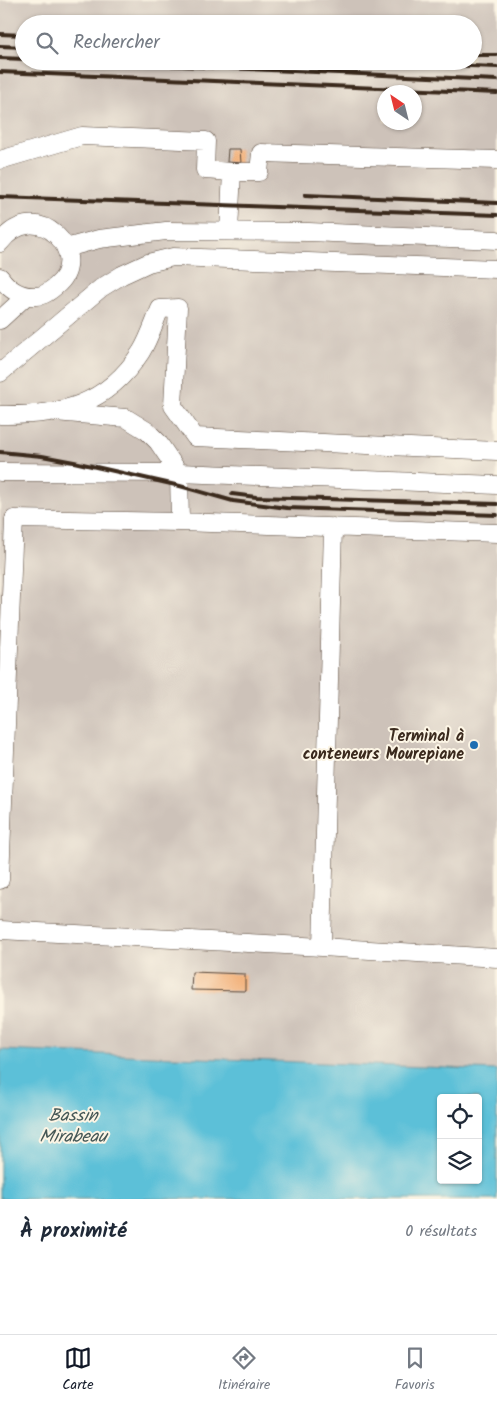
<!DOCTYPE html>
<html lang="fr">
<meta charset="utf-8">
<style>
:root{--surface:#fff;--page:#f6f6f7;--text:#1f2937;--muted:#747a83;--line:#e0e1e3;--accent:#111827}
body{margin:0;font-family:Kalam,sans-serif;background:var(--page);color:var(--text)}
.controls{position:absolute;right:15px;bottom:15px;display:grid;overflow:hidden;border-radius:5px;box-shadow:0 1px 4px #0004}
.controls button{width:45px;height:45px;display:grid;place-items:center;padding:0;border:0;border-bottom:1px solid var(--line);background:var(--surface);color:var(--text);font:25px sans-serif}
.compass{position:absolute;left:377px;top:85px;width:45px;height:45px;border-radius:50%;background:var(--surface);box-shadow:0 1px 4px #0004;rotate:325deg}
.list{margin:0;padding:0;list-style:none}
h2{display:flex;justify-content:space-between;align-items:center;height:65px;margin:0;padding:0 20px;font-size:21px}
h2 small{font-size:16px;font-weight:400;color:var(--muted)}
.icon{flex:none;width:28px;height:28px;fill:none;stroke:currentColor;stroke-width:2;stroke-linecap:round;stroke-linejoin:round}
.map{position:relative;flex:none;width:497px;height:1199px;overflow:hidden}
.search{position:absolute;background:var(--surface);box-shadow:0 1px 4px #0004;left:15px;right:15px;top:15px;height:55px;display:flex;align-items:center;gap:12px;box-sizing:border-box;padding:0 18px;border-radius:28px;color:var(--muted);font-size:19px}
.sheet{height:135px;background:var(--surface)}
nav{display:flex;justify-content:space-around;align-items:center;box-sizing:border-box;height:70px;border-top:1px solid var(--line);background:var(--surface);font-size:14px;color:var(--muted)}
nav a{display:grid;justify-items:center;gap:2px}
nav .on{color:var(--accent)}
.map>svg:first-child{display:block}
</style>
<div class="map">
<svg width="497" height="1199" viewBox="0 0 497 1199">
<rect width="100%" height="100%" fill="#fcf5e5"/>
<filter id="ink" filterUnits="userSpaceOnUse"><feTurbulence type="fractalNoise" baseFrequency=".02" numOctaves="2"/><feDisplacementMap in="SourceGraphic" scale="10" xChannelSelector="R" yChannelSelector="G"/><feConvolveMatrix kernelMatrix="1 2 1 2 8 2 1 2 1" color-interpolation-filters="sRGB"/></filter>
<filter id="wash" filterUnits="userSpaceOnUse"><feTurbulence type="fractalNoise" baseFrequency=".0096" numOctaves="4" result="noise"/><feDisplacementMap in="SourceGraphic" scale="20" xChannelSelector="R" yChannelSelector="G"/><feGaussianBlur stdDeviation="1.12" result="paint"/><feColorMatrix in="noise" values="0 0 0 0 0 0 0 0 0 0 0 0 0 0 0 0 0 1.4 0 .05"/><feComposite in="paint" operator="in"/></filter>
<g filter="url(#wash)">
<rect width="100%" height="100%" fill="#f4e7cd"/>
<path fill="#cdc2b9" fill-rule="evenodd" d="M0,0h497v1070l-497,-20zM24,24h449v37h-449zM384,92h30v30h-30z"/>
<path fill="#5bc0d8" stroke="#4b757b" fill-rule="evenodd" d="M0,1050l497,20v129h-497zM441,1098h37v82h-37z"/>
<g id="blocks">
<path fill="#f2b079" d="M228,149h12l1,14 -14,-1z
M192,972l53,2v17l-54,-1z"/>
</g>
</g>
<g filter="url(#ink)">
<use href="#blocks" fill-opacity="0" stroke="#574638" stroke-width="1"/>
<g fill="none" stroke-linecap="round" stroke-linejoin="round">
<g stroke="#574638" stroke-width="19">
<path id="minor" d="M0,160l82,-24 124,5 -1,29 27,2
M229,231l3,-59h27l2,-19 236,7
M0,243c36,-49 94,12 56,43 -6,5 -12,10 -20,10 -16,1 -27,-6 -36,-19
M66,248l33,-9 67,-8 143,1 188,8
M0,320l26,-24
M0,373l101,-85 21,-13 26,-12 25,-6 324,12
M0,415c60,1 106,-9 141,-63 8,-13 13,-29 19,-43l18,-1 -5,98 22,31 302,14
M0,472l179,1 318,12
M180,522l317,11
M0,880l14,-361 166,3 -1,-49 -21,-31 -11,-11 -21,-13 -71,-6
M0,930l322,17 175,11
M322,947l11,-420"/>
</g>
<use href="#minor" stroke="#fff" stroke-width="18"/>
<path stroke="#3b2a1e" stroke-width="4" d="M0,34l24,1
M0,46l24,1
M473,55h24
M0,58l24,1
M68,61l429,19
M344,61l153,6
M0,72l497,21
M305,195l192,8
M0,197l497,18
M0,452l42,4 32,6 106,24 53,15 54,7 210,7
M232,494l24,3 241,7"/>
</g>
</g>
<circle fill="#1f6fb2" stroke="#fcf5e5" stroke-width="2" cx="474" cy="745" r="5"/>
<g text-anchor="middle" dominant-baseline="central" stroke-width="4" stroke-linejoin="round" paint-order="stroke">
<g font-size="16" font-weight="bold" fill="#3b2a1e" stroke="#fcf5e5" text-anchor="end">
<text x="464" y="736">Terminal à<tspan x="464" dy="18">conteneurs Mourepiane</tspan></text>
</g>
<g font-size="18" font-style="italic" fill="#455756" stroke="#fcf5e5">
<text x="73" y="1116">Bassin<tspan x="73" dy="21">Mirabeau</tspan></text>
</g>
</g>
</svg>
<div class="controls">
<button><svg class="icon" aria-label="locate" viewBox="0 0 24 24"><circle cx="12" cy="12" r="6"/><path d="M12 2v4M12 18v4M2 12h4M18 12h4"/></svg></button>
<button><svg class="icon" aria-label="layers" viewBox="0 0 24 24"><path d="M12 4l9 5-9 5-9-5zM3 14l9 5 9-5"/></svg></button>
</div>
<svg class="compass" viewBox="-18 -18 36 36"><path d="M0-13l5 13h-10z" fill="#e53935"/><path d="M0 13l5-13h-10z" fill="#747a83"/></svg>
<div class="search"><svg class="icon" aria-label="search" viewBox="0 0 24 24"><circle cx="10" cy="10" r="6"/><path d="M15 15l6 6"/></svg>Rechercher</div>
</div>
<section class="sheet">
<h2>À proximité<small>0 résultats</small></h2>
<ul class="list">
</ul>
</section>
<nav>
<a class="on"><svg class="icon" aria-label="map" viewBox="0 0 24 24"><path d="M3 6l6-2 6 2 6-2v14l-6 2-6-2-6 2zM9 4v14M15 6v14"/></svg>Carte</a>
<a><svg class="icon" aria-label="directions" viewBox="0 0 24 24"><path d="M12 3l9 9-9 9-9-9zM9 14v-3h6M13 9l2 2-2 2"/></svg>Itinéraire</a>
<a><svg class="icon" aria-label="saved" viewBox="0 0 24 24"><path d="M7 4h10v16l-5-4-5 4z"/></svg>Favoris</a>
</nav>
